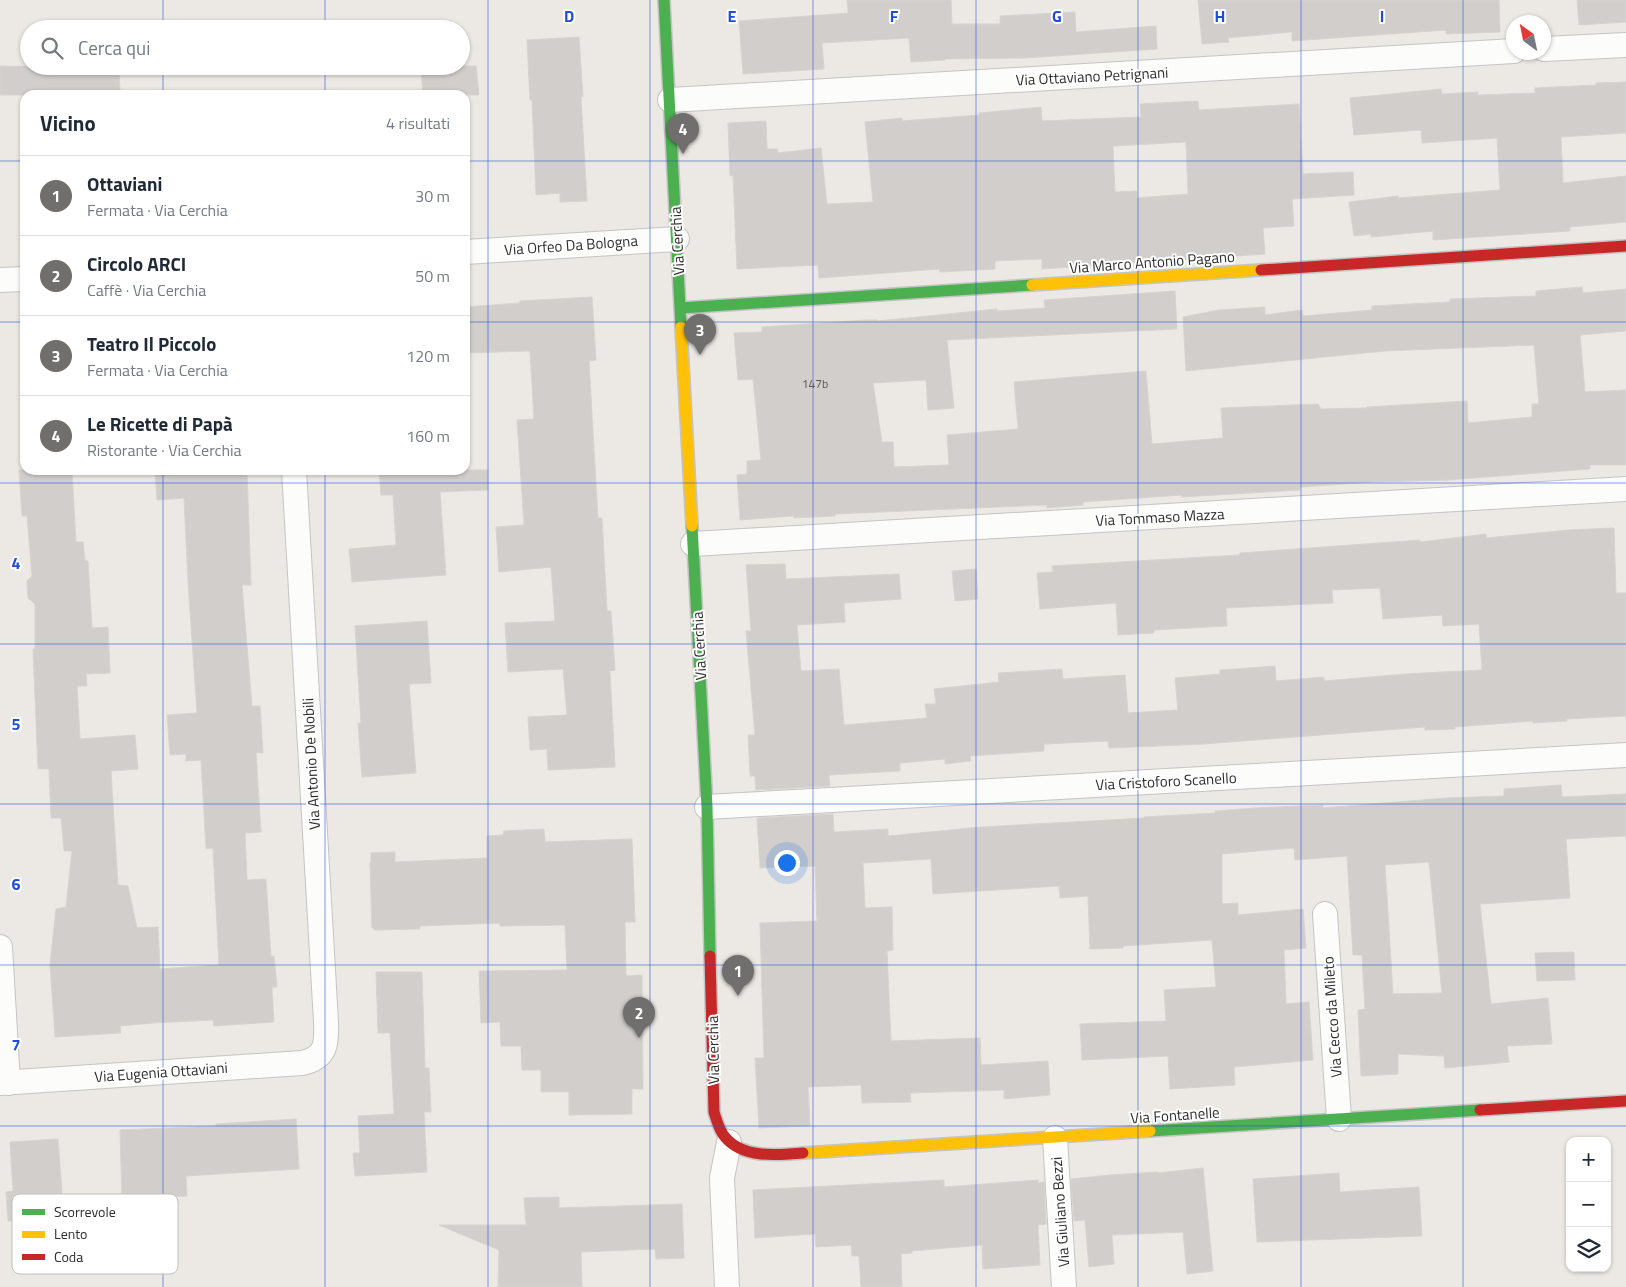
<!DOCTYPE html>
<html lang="it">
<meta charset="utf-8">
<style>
:root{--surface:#fff;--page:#f2f2f3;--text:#1f2937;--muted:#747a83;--line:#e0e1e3;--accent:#706f6e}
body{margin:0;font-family:"Titillium Web",sans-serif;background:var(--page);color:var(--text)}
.controls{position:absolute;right:15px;bottom:15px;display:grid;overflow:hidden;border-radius:10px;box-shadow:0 1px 4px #0004}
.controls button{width:45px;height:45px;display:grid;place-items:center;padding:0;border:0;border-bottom:1px solid var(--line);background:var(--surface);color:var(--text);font:25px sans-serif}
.compass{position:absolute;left:1506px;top:15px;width:45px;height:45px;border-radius:50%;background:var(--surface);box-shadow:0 1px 4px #0004;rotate:327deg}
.you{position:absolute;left:786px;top:862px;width:18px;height:18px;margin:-12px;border:4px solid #fff;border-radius:50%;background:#1a73e8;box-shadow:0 0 0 8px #1a73e833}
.badge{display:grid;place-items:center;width:32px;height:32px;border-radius:50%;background:var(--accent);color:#fff;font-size:16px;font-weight:700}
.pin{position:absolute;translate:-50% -41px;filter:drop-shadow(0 1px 2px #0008)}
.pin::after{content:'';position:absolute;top:26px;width:18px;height:15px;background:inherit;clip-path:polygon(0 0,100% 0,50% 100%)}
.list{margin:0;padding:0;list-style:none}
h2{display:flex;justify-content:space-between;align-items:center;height:65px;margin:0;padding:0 20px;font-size:21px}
h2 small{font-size:16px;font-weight:400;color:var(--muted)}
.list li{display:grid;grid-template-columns:32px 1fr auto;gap:15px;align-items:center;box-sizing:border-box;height:80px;padding:0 20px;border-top:1px solid var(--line)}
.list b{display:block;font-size:19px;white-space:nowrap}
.list p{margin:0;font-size:16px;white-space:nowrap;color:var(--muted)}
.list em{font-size:16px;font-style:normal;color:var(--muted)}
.icon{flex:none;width:28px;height:28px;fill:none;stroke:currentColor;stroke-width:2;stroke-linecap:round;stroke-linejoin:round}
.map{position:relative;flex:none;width:1626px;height:1287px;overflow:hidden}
.search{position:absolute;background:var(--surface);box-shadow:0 1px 4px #0004;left:20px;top:20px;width:450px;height:55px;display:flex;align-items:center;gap:12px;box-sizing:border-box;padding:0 18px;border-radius:28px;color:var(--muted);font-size:19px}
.panel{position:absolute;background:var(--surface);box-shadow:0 1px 4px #0004;left:20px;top:90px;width:450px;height:385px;border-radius:15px}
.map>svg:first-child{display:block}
</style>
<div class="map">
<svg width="1626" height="1287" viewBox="0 0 1626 1287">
<rect width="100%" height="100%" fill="#ece8e4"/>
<path fill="#d1cecb" stroke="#d7d4d0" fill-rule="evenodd" d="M847,0h104l1,24h48v-8l75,-4 1,20 80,-6 1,23 -132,9 -80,1v1l-34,2 -2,-24 -87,5 2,26 -81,5 -4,-53 109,-8z
M1198,0h301l1,32 -54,2v-4l-154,11v-9l-64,6 1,4 -27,2z
M1577,0h49v22l-47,3z
M579,37l4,60h-2l6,104 -27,1v-9l-24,2 -4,-95h-2l-3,-60z
M0,66l53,1 66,-1 1,29h-120z
M421,66h55l3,29h-56z
M1626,82v51l-65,4 2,46 63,-7v46l-56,5v4l-137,9v-9l-62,6v-3l-17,2 -5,-34 49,-6v2l102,-8 -3,-52 -75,5 -1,-13 -67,5 -4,-37 91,-9 1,5 36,-2v3l57,-2v-5l61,-3v-2z
M1198,101l1,9 100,-6 4,70 50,-2 1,23 -62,4 2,27 -31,2 2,26 -223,15v-10l-47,2v8l-55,3 -1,-3 -120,9 -1,-13 -81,4 -4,-94 -3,1 -2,-53 38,-2 1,28h10l1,4 43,-5 6,56 46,-2 -8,-80 37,-4v3l77,-6v-2l62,-6 1,14 99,-4 -1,-13zM1186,142l2,52 -51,4v-7l-22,1 -2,-46z
M1582,287l1,6 43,-4v42l-46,4 5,57 41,-2v75h-36v4l-142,11 -75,2 -73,5v3l-118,7v-2l-99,7v3l-36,3v-3l-212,9v2l-41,2v-2l-54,4 -3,-45 10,-1v-13l14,-1 -8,-81 -15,1 -4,-47 28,-1v-5l105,-7h11v1l119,-12v2l48,-3 -1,-8 131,-9 2,38 -230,11 7,68 -26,2 -2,-30 -53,3 9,59h11l1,25 55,-2 -2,-30 71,-6 -4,-47 132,-11 6,73 71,-6 -2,-30 97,-4 3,5 46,-1v-1l100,-6 1,22 64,-6v-13h7l-5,-59 -149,6 -199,20 -3,-54 36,-7 46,-3v8l37,-5 1,6 69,-6v-4l78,-4v-3l86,-3v-5z
M592,297l4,63 -7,1 9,157h4l5,93h4l4,59 -5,1 5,96 -67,3 -1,-21 -17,1 -2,-33 39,-2 -4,-46 -55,3 -3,-49 50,-2 -4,-54 -52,5 -3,-45 28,-2 -7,-105 17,-1 -4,-68 -65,2v-46l55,-4v-2z
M19,470h53l4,72h7l2,19h3l4,67 16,-1 2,46 -24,1 1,12h-10l3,53 55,-4 3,34 -27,2 7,114 10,1 9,42 21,-1 2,42 59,-4 -6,-117 -7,1 -5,-89 -15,1v-7l-16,1 -3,-40 30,-2 -9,-131 -4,-84 -27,2 -2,-30h92l4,115h-9l10,121h8l3,47h-7l5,79 -16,1 2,47 19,-1 5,78 3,-1 3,31h-5l2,35 -60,4 -1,-6 -60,3 -33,3 1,7 -66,4 -5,-72 6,-56 10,-2 6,-56h-8l-3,-33h-10l-2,-49h-11l-5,-120h2v-45l-7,-6 -1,-17 5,-5 -5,-60h-5z
M379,470h109v20l-48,2 6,83 -94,7 -3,-33 47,-4 -3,-50h-12z
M1614,528l2,65h10v123l-59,3v2l-34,2v-2l-78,6v2l-30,1v-3l-221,17 -95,4 -1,-7 -64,3v7l-74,5 1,5 -26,3v-5l-45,4v8l-71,4 1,11 -74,4 -1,-14h-5l-2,-41h7l-9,-104h5l-5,-66 39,-1 1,15 113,-5 2,25 -57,4 1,19 -48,3 4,46 38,-2 5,56 83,-7 -2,-14h11l-2,-15 65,-7 -1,-9 64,-4 1,10 62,-4 3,38 50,-3 -3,-32 45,-4v-4l55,-4 1,15 48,-4v4l81,-7 77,-4 -3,-46 -36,2 -1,-11 -59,4 -3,-31 -48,2 1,13 -107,5 1,18 -73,4v3l-36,2 -2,-32 -76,6 -3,-36 16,-1 -1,-6 188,-11v-2l180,-13v2l66,-8v4l82,-8z
M976,569l2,30 -23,2 -3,-30z
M427,621l4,62 -22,1 7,89 -54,4 -4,-54h3l-6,-97z
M1561,785l1,12 64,-3v42l-60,3 4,59 -90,6 11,100 57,-6 4,46 -45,2 2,16 -64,6 -1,-12 -46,-2v20l-37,2 -3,-66 7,-1 -3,-54h-9l-6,-99 -52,4 -1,-12 -72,6v50l16,-1v12l65,-6 3,39 -22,2 2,54 23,-2 4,58 -79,7 1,18 -65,4 -2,-33 -86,4 -2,-36 86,-3 -2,-31 52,-3 -4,-47 -89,6v2l-33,1 -2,-53 -28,2 -1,-12 -126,8 -2,-35 -68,4 2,45 27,-1 1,43 -6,1 4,90 89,-3 1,27 67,-4 2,34 -46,4v-9l-94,3 1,9 -49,1 -1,-18 -53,2 2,39 -51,2 -4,-70h9l-4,-135 57,-2 -2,-55 -55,2 -3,-50 76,-4 1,18 54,-3v7l93,-9 163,-9v-1l71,-4v-2l40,-3 68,-3v3l123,-10 58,-2v-7zM1429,862l13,131 -49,1 -8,-129z
M544,829l1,13 87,-3 3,83h-10l1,54 16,-1 1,114h-11v25l-63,1v-23h-28v-22h-19l-1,-24h-20l-1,-24 -19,1 -2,-52 88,-1 -2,-45 -65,1v-3l-80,3v3l-46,1v-2h-2l-2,-65 1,-1v-9l24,-1v10l92,-4v-22l16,-1 1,-4z
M1574,952l1,28 -38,1 -2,-28z
M376,972h46l3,96h4l2,44h-7l3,60 -72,4 -2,-23h7l-2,-37 36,-2 -4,-81h-12z
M296,1119l3,50 -113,7 1,20 -65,2 -2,-68 96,-4v-2z
M58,1139l6,80 -56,2 -2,-29 7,-1 -3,-49z
M1203,1168l10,103 -26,3 -4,-42 -71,3 2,29 -25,3 -4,-47 -11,1 -3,-42 39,-4 48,-3v1z
M1339,1173l1,19 79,-5 3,49 -165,6 -4,-63z
M944,1180v7l94,-7v3l6,-1 2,42 -8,1 2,40 -57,4 -1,-24 -70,6v2l-11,1 1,33h-41l-2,-31h-7l-1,-11 -35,2 -1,-13 -60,4 -2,-48z
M559,1197v11l123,-4 2,54 -28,1 -1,-10 -74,3 1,35h-84l1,-37 -60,-25h87l-2,-27z"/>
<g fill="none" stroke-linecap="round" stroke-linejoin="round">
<g stroke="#c5c4c5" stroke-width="26">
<path id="street" d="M1544,49l82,-4
M670,100l844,-49
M465,252l212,-13
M0,280l25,-1
M693,544l933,-55
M707,807l919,-52
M1325,914l14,205
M0,947l8,136
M0,1083l302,-20c24,-5 25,-19 24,-41l-32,-552
M1055,1138l9,149
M727,1287l-5,-109 7,-36"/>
</g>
<g stroke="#c5c4c5" stroke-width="14">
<path id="fast" d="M664,0l17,327
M680,308l352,-23
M692,526l15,281 3,149
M1150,1131l330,-21"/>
</g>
<g stroke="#c5c4c5" stroke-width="14">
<path id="slow" d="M1032,285l229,-15
M681,327l11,199
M803,1153l347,-22"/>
</g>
<g stroke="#c5c4c5" stroke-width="14">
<path id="jam" d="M1261,270l365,-24
M710,956l4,156c3,9 5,18 11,25 18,22 53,18 78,16
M1480,1110l146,-9"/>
</g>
<use href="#street" stroke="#fcfcfb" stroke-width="24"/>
<use href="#fast" stroke="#4caf50" stroke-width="11"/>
<use href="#slow" stroke="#ffc107" stroke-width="11"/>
<use href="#jam" stroke="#c62828" stroke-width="11"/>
</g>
<path fill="none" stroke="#1d4ed8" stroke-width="1" stroke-opacity="0.55" d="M163,0v29M325,0v29M488,0v1287M650,0v1287M813,0v1287M976,0v1287M1138,0v1287M1301,0v1287M1463,0v1287M163,66v29M325,66v29M0,161h25M465,161h1161M0,322h25M465,322h1161M163,470v817M325,470v817M0,483h1626M0,644h1626M0,804h1626M0,965h1626M0,1126h1626"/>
<g text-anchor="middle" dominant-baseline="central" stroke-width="4" stroke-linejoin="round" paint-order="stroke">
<g font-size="12" fill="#585857">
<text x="815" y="383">147b</text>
</g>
<g font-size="15" fill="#2e2e2e" stroke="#fff">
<text transform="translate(1092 76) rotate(-3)">Via Ottaviano Petrignani</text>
<text transform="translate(677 241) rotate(-93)">Via Cerchia</text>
<text transform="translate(571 245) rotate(-4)">Via Orfeo Da Bologna</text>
<text transform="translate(1152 262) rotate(-4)">Via Marco Antonio Pagano</text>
<text transform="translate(1160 517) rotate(-3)">Via Tommaso Mazza</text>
<text transform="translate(699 646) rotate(-93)">Via Cerchia</text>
<text transform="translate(311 764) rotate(-93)">Via Antonio De Nobili</text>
<text transform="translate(1166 781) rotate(-3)">Via Cristoforo Scanello</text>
<text transform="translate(1332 1017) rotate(-94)">Via Cecco da Mileto</text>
<text transform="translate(713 1050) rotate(-91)">Via Cerchia</text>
<text transform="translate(161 1072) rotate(-4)">Via Eugenia Ottaviani</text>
<text transform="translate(1175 1115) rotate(-4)">Via Fontanelle</text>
<text transform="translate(1060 1212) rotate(-94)">Via Giuliano Bezzi</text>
</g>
</g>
<rect x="12" y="1194" width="166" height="80" rx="8" fill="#fff" stroke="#c0c0c0" stroke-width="1"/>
<rect x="22" y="1209" width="23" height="6" fill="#4caf50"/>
<rect x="22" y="1231" width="23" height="7" fill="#ffc107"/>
<rect x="22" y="1254" width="23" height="6" fill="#c62828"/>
<g font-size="14" fill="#2e2e2e">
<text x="54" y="1217">Scorrevole</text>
<text x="54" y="1239">Lento</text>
<text x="54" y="1262">Coda</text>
</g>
<g font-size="16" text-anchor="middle" font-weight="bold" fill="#1d4ed8" stroke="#fff" stroke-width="4" stroke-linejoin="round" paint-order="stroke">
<text x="569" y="22">D</text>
<text x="732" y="22">E</text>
<text x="894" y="22">F</text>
<text x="1057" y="22">G</text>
<text x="1220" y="22">H</text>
<text x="1382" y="22">I</text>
<text x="16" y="569">4</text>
<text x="16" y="730">5</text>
<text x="16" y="890">6</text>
<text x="16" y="1051">7</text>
</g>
</svg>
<div class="controls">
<button>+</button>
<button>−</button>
<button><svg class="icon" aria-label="layers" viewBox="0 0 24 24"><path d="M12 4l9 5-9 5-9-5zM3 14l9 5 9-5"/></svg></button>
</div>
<svg class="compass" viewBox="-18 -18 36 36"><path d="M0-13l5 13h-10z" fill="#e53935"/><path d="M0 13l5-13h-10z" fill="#747a83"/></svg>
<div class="you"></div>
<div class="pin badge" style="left:738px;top:996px">1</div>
<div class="pin badge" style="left:639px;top:1038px">2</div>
<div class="pin badge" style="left:700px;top:355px">3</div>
<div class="pin badge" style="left:683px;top:154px">4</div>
<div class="search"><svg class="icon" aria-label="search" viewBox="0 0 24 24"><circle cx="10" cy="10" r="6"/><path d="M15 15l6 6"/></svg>Cerca qui</div>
<section class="panel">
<h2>Vicino<small>4 risultati</small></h2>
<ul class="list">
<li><span class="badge">1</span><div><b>Ottaviani</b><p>Fermata · Via Cerchia</p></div><em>30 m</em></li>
<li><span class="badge">2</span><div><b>Circolo ARCI</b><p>Caffè · Via Cerchia</p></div><em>50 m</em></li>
<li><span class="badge">3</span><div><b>Teatro Il Piccolo</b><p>Fermata · Via Cerchia</p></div><em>120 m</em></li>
<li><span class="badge">4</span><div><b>Le Ricette di Papà</b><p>Ristorante · Via Cerchia</p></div><em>160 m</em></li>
</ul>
</section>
</div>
